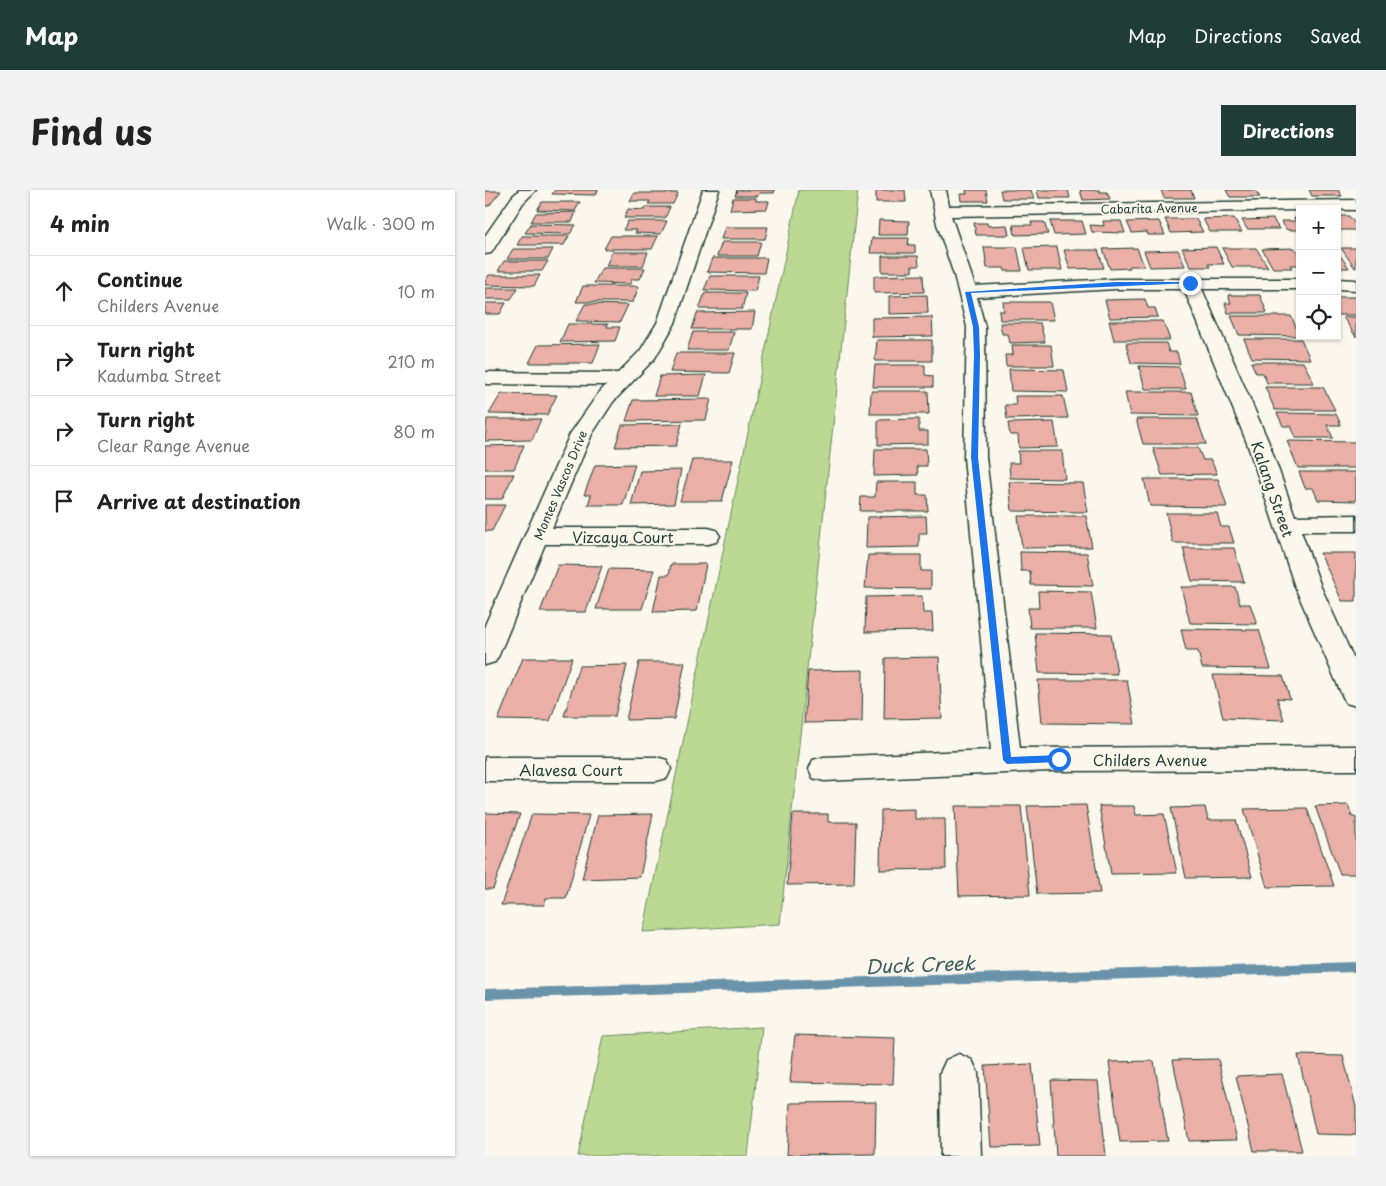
<!DOCTYPE html>
<meta charset="utf-8">
<style>
:root{--surface:#fff;--page:#f2f2f2;--text:#222;--muted:#767676;--line:#e0e0e0;--accent:#1f3d34}
body{margin:0;font-family:"Playpen Sans",sans-serif;background:var(--page);color:var(--text)}
.controls{position:absolute;right:15px;top:15px;display:grid;overflow:hidden;border-radius:0px;box-shadow:0 1px 4px #0004}
.controls button{width:45px;height:45px;display:grid;place-items:center;padding:0;border:0;border-bottom:1px solid var(--line);background:var(--surface);color:var(--text);font:25px sans-serif}
.stop{position:absolute;width:15px;height:15px;margin:-11px;border:4px solid #1a73e8;border-radius:50%;background:#fff}
.stop.end{background:#1a73e8;border-color:#fff;box-shadow:0 1px 5px #0008}
.list{margin:0;padding:0;list-style:none}
h2{display:flex;justify-content:space-between;align-items:center;height:65px;margin:0;padding:0 20px;font-size:21px}
h2 small{font-size:16px;font-weight:400;color:var(--muted)}
.list li{display:grid;grid-template-columns:32px 1fr auto;gap:15px;align-items:center;box-sizing:border-box;height:70px;padding:0 20px;border-top:1px solid var(--line)}
.list b{display:block;font-size:19px;white-space:nowrap}
.list p{margin:0;font-size:16px;white-space:nowrap;color:var(--muted)}
.list em{font-size:16px;font-style:normal;color:var(--muted)}
.icon{flex:none;width:28px;height:28px;fill:none;stroke:currentColor;stroke-width:2;stroke-linecap:round;stroke-linejoin:round}
.map{position:relative;flex:none;width:871px;height:966px;overflow:hidden;border-radius:0px}
header{display:flex;align-items:center;gap:30px;box-sizing:border-box;height:70px;padding:0 25px;background:var(--accent);color:#fff}
header strong{font-size:24px}
nav{display:flex;gap:28px;margin-inline-start:auto;font-size:18px}
.intro{display:flex;align-items:center;justify-content:space-between;box-sizing:border-box;height:120px;padding:0 30px}
h1{margin:0;font-size:35px}
.button{padding:12px 22px;border-radius:0px;background:var(--accent);color:#fff;font-size:18px;font-weight:700}
main{display:flex;gap:30px;padding:0 30px}
aside{flex:1;background:var(--surface);border-radius:0px;box-shadow:0 1px 4px #0004}
.map>svg:first-child{display:block}
</style>
<header>
<strong>Map</strong>
<nav><a>Map</a><a>Directions</a><a>Saved</a></nav>
</header>
<div class="intro"><h1>Find us</h1><a class="button">Directions</a></div>
<main>
<aside>
<h2>4 min<small>Walk · 300 m</small></h2>
<ul class="list">
<li><svg class="icon" aria-label="ahead" viewBox="0 0 24 24"><path d="M12 20V5M6 11l6-6 6 6"/></svg><div><b>Continue</b><p>Childers Avenue</p></div><em>10 m</em></li>
<li><svg class="icon" aria-label="right" viewBox="0 0 24 24"><path d="M7 20v-9h11M14 6l5 5-5 5"/></svg><div><b>Turn right</b><p>Kadumba Street</p></div><em>210 m</em></li>
<li><svg class="icon" aria-label="right" viewBox="0 0 24 24"><path d="M7 20v-9h11M14 6l5 5-5 5"/></svg><div><b>Turn right</b><p>Clear Range Avenue</p></div><em>80 m</em></li>
<li><svg class="icon" aria-label="arrive" viewBox="0 0 24 24"><path d="M6 21V4h12l-3 4 3 4H6"/></svg><div><b>Arrive at destination</b></div></li>
</ul>
</aside>
<div class="map">
<svg width="871" height="966" viewBox="0 0 871 966">
<rect width="100%" height="100%" fill="#fbf7ec"/>
<filter id="ink" filterUnits="userSpaceOnUse"><feTurbulence type="fractalNoise" baseFrequency=".02" numOctaves="2"/><feDisplacementMap in="SourceGraphic" scale="10" xChannelSelector="R" yChannelSelector="G"/><feConvolveMatrix kernelMatrix="1 2 1 2 8 2 1 2 1" color-interpolation-filters="sRGB"/></filter>
<g filter="url(#ink)">
<path fill="#bbd992" stroke="#6d8b63" d="M314,0h59l-78,734 -137,8z
M277,837l-14,129h-170l25,-120z"/>
<g fill="none" stroke-linecap="round" stroke-linejoin="round">
<path fill="#6b93aa" fill-rule="evenodd" d="M871,772v10l-871,27v-10z"/>
</g>
<path fill="#eaafa6" stroke="#1f3d34" d="M70,0h43l-2,5 -44,-1z
M252,0h38l-1,3h-15l-1,3h-23z
M391,0h29l1,12h-30z
M481,0h20l2,11h-27l-1,-7h7z
M515,0h31l3,9h-32z
M552,0h31l2,8h-31z
M595,0h19l1,2h7l3,7 -27,1z
M676,0h30l3,8h-30z
M741,0h29l5,7h-30z
M824,0h29l4,6h-30z
M0,1h16l-12,15h-4z
M149,3h44l-5,11h-25l2,-3h-20z
M248,8h23v3h13l-2,8 -37,1z
M57,12h38l-5,9 -38,-1z
M161,17h24l-5,11h-41l4,-9 17,1z
M91,22l-4,10h-41l5,-9z
M852,26h12l7,9v5h-19z
M749,28l8,14h-32l-7,-13z
M809,28h6v12h-13l-6,-9h15z
M680,29h31l7,13 -32,1z
M788,29l6,10h-32l-5,-9z
M394,30l30,1 -1,14h-30z
M143,31h39l-6,13 -26,-1 2,-3h-14z
M565,31h32l4,13 -32,1z
M618,31h18l4,12 -33,-1 -2,-7 14,1z
M674,31l6,14h-17l-1,-3 -15,1 -5,-11z
M546,32h13l4,12 -33,1 -2,-10h19z
M489,33h13l1,3 19,-1 2,10h-33z
M46,34l45,1 -6,9 -45,-1z
M240,37h43l-3,12h-44z
M37,46h47l-5,9h-47z
M126,46h47l-6,13h-48z
M387,48h37l-1,7h7v8h-45z
M237,52h39l-4,14h-40z
M499,57h33l5,24h-17l-1,-3h-17z
M572,57l5,23h-33l-5,-22z
M731,57l8,17h-16l2,3h-19l-9,-19z
M652,58l7,18h-15l1,2 -20,1 -7,-20z
M737,58h34l12,19h-36z
M810,58l5,8v9h-10l2,3h-19l-11,-19z
M856,58h15v20h-1z
M28,59h40l-5,10h-41z
M579,60h34l6,18 -34,1z
M693,60l7,16 -35,1 -6,-16z
M852,61l12,17h-12z
M127,62h36l-5,14h-37z
M397,66h36l1,10h-7v6h-30z
M227,68h55l-3,15 -57,-1z
M19,71h44l-6,10h-44z
M117,78h43l-5,11h-8l-2,5 -36,-1z
M4,85h51l-6,11 -49,-1v-4z
M438,85l1,17 -50,1v-17z
M225,86h49l-4,15 -51,-1z
M98,96h56l-6,16h-57z
M0,98h33l-7,11h-26z
M220,103h41l-4,16h-43z
M442,105l1,18 -39,1v-18z
M743,105h32l7,18h-39l-3,-10h6z
M852,107h19v18h-19z
M660,109l3,9h7l3,9 -48,1 -5,-18z
M518,112h47l4,18h-54l-1,-9h5z
M0,113h21l-6,11h-15z
M100,114l43,1 -8,17 -44,-1z
M270,122l-3,17h-60l5,-16z
M746,126h60l9,20 -61,-1z
M447,127l1,19 -61,1v-19z
M858,127h13v20z
M624,131h54l7,19h-56z
M515,133h40l5,19 -35,1 -2,-9h-6z
M83,134h40l-1,3h13l-5,14 -55,1z
M208,142h41l-5,18h-42z
M759,149h57l9,20 -58,-1z
M392,150h55v21h-57z
M641,153h40l3,9h8l3,12 -49,-1z
M115,154l-7,19h-64l9,-18z
M527,155h39l3,21h-48l-1,-11h8z
M191,163h59l-6,20 -59,-1z
M766,172h52l11,21h-47l-4,-10h-7z
M390,175h50v10l8,1v11h-60z
M654,176l40,1 7,22h-41z
M524,179l55,1 4,22 -57,-1z
M221,185l-6,21h-46l6,-20z
M780,197h58l12,23h-60z
M386,201h57l1,23h-59z
M640,202h66l7,24 -68,-1z
M16,204l56,1 -10,20 -58,-1z
M530,206h48l5,22 -61,1 -2,-14h11z
M226,209l-5,21 -80,1 7,-21z
M792,223l59,1 5,11h-14l6,13h-37l-5,-12h-8z
M2,229h54l-9,21 -47,1z
M434,229v12h9v13l-50,1v-25z
M651,229h61l9,25h-63z
M569,232l4,25 -39,1 -1,-13h-8l-2,-12z
M197,234l-6,22 -61,1 7,-22z
M802,251l69,1v26h-58z
M39,255l-10,24h-29v-23z
M668,258h45l5,12h8l6,14 -55,1z
M390,259h51l1,17h-10l1,9 -44,1z
M533,261h44l3,28 -55,-1 -1,-15h10z
M207,270h41l-11,41h-42z
M150,274l-12,41h-35l3,-10h-7l11,-30z
M196,280l-7,34 -43,1 9,-34z
M814,282h57v29l-38,-1 -5,-12h-8z
M0,284h29l-12,25h-17z
M659,289h74l9,28 -77,-1z
M391,292h41v13h10l1,16h-68l1,-14h14z
M524,292l74,1 5,29 -76,-1z
M0,315h20l-13,26h-7z
M681,323h51l4,14h8l5,16h-61z
M441,326l1,17h-8v14l-53,1 1,-31z
M533,326h68l6,31 -70,1z
M698,358h51l10,34 -52,-1z
M535,362l67,1 6,33 -62,-1 -1,-14h-9z
M835,363h36v48h-14z
M383,365h53v16h10v18l-66,-1z
M186,374h35l-9,47 -44,1 8,-37h8z
M73,375l44,1 -16,46h-46z
M124,379l45,1 -12,39h-46z
M696,397h54l5,17h10l7,20 -67,-1z
M553,401l53,1 6,36h-67l-2,-20h11z
M437,406l1,17h9l1,18 -68,1 1,-35z
M696,439l78,1 12,39 -69,-1 -4,-17h-12z
M550,443l76,1 6,40 -78,-1z
M454,467l3,61 -58,1 1,-61z
M38,468h49l-22,63 -52,-1z
M154,472h46l-11,57 -48,1z
M142,475l-12,51h-51l15,-50z
M378,480l-1,52 -58,1 4,-52z
M728,485l70,1 7,23 -13,-1 7,22 -61,-2z
M553,490h89l8,44 -93,-1z
M601,615l14,88 -63,1 -10,-88z
M863,615l4,12h4v57h-16l-25,-68z
M470,616h66l9,89 -71,1z
M614,616h35l2,9 28,-1 13,59 -66,1z
M720,617l3,13h28l16,57 -66,1 -15,-70z
M822,618l27,78 -67,1 -23,-78z
M430,619v10h30l1,50 -66,1 1,-60z
M0,623l35,1 -27,75h-8z
M47,624l57,1 -23,83h-20l-2,7h-43z
M168,624l-13,63 -58,2 16,-64z
M308,624h35v8h28l-2,62 -67,1z
M310,845l100,3 -2,46 -103,-2z
M813,865l45,1 13,51v28l-40,-1z
M733,869l19,81 -48,1 -16,-81z
M669,871l14,80 -48,1 -11,-80z
M547,874l8,82 -49,1 -6,-81z
M797,884l20,77h-48l-18,-75z
M566,890l47,1 8,75h-50z
M391,912l-1,52 -88,1 3,-52z"/>
<g fill="none" stroke-linecap="round" stroke-linejoin="round">
<g stroke="#1f3d34" stroke-width="3">
<path id="minor" d="M34,0h17l-13,13 -32,50 -6,1v-18l27,-39z
M218,0h16l-44,133 -20,35 -42,44 -21,32 -40,94h156l8,2 4,6 -4,6 -8,2h-163l-46,111 -4,7 -10,3v-40l85,-191 28,-40 8,-9 -121,-1v-12l133,1 22,-22 17,-28z
M445,0h16l3,16 407,-6v10l-56,-1v1l-349,6 24,70 141,-7h184v10h-98l67,154 26,73 61,-1v16h-55l20,56 35,77v42l-10,-3 -4,-8 -47,-108 -48,-144 -63,-154h-68l-139,8 8,30 1,130 34,291 336,-2v24l-305,1 -227,10 -11,-3 -4,-9 4,-9 11,-3 167,-7 -27,-293 3,-130 -13,-52 -17,-51z
M852,89l19,1v10l-19,-1z
M0,567h171l11,3 4,9 -4,9 -11,3h-171z
M474,864l13,6 6,13 3,83h-40l-1,-83 6,-13z"/>
</g>
<use href="#minor" fill="#fbf7ec" fill-rule="evenodd"/>
</g>
</g>
<path fill="#1a73e8" d="M631,92h74l2,1 -221,10 8,34 1,28 -2,102 33,300 48,-2 5,4 -5,3 -52,2 -4,-4 -32,-303 3,-102 -1,-28 -8,-35z"/>
<g text-anchor="middle" dominant-baseline="central" stroke-width="4" stroke-linejoin="round" paint-order="stroke">
<g font-size="12" fill="#1f3d34" stroke="#fbf7ec">
<text transform="translate(664 18) rotate(-1)">Cabarita Avenue</text>
<text transform="translate(75 295) rotate(-67)">Montes Vascos Drive</text>
</g>
<g font-size="15" fill="#1f3d34" stroke="#fbf7ec">
<text transform="translate(788 299) rotate(71)">Kalang Street</text>
<text x="138" y="346">Vizcaya Court</text>
<text x="665" y="569">Childers Avenue</text>
<text x="86" y="579">Alavesa Court</text>
</g>
<g font-size="19" font-style="italic" fill="#385a5b" stroke="#fbf7ec">
<text transform="translate(435 774) rotate(-2)">Duck Creek</text>
</g>
</g>
</svg>
<div class="controls">
<button>+</button>
<button>−</button>
<button><svg class="icon" aria-label="locate" viewBox="0 0 24 24"><circle cx="12" cy="12" r="6"/><path d="M12 2v4M12 18v4M2 12h4M18 12h4"/></svg></button>
</div>
<div class="stop" style="left:574px;top:569px"></div>
<div class="stop end" style="left:705px;top:93px"></div>
</div>
</main>
